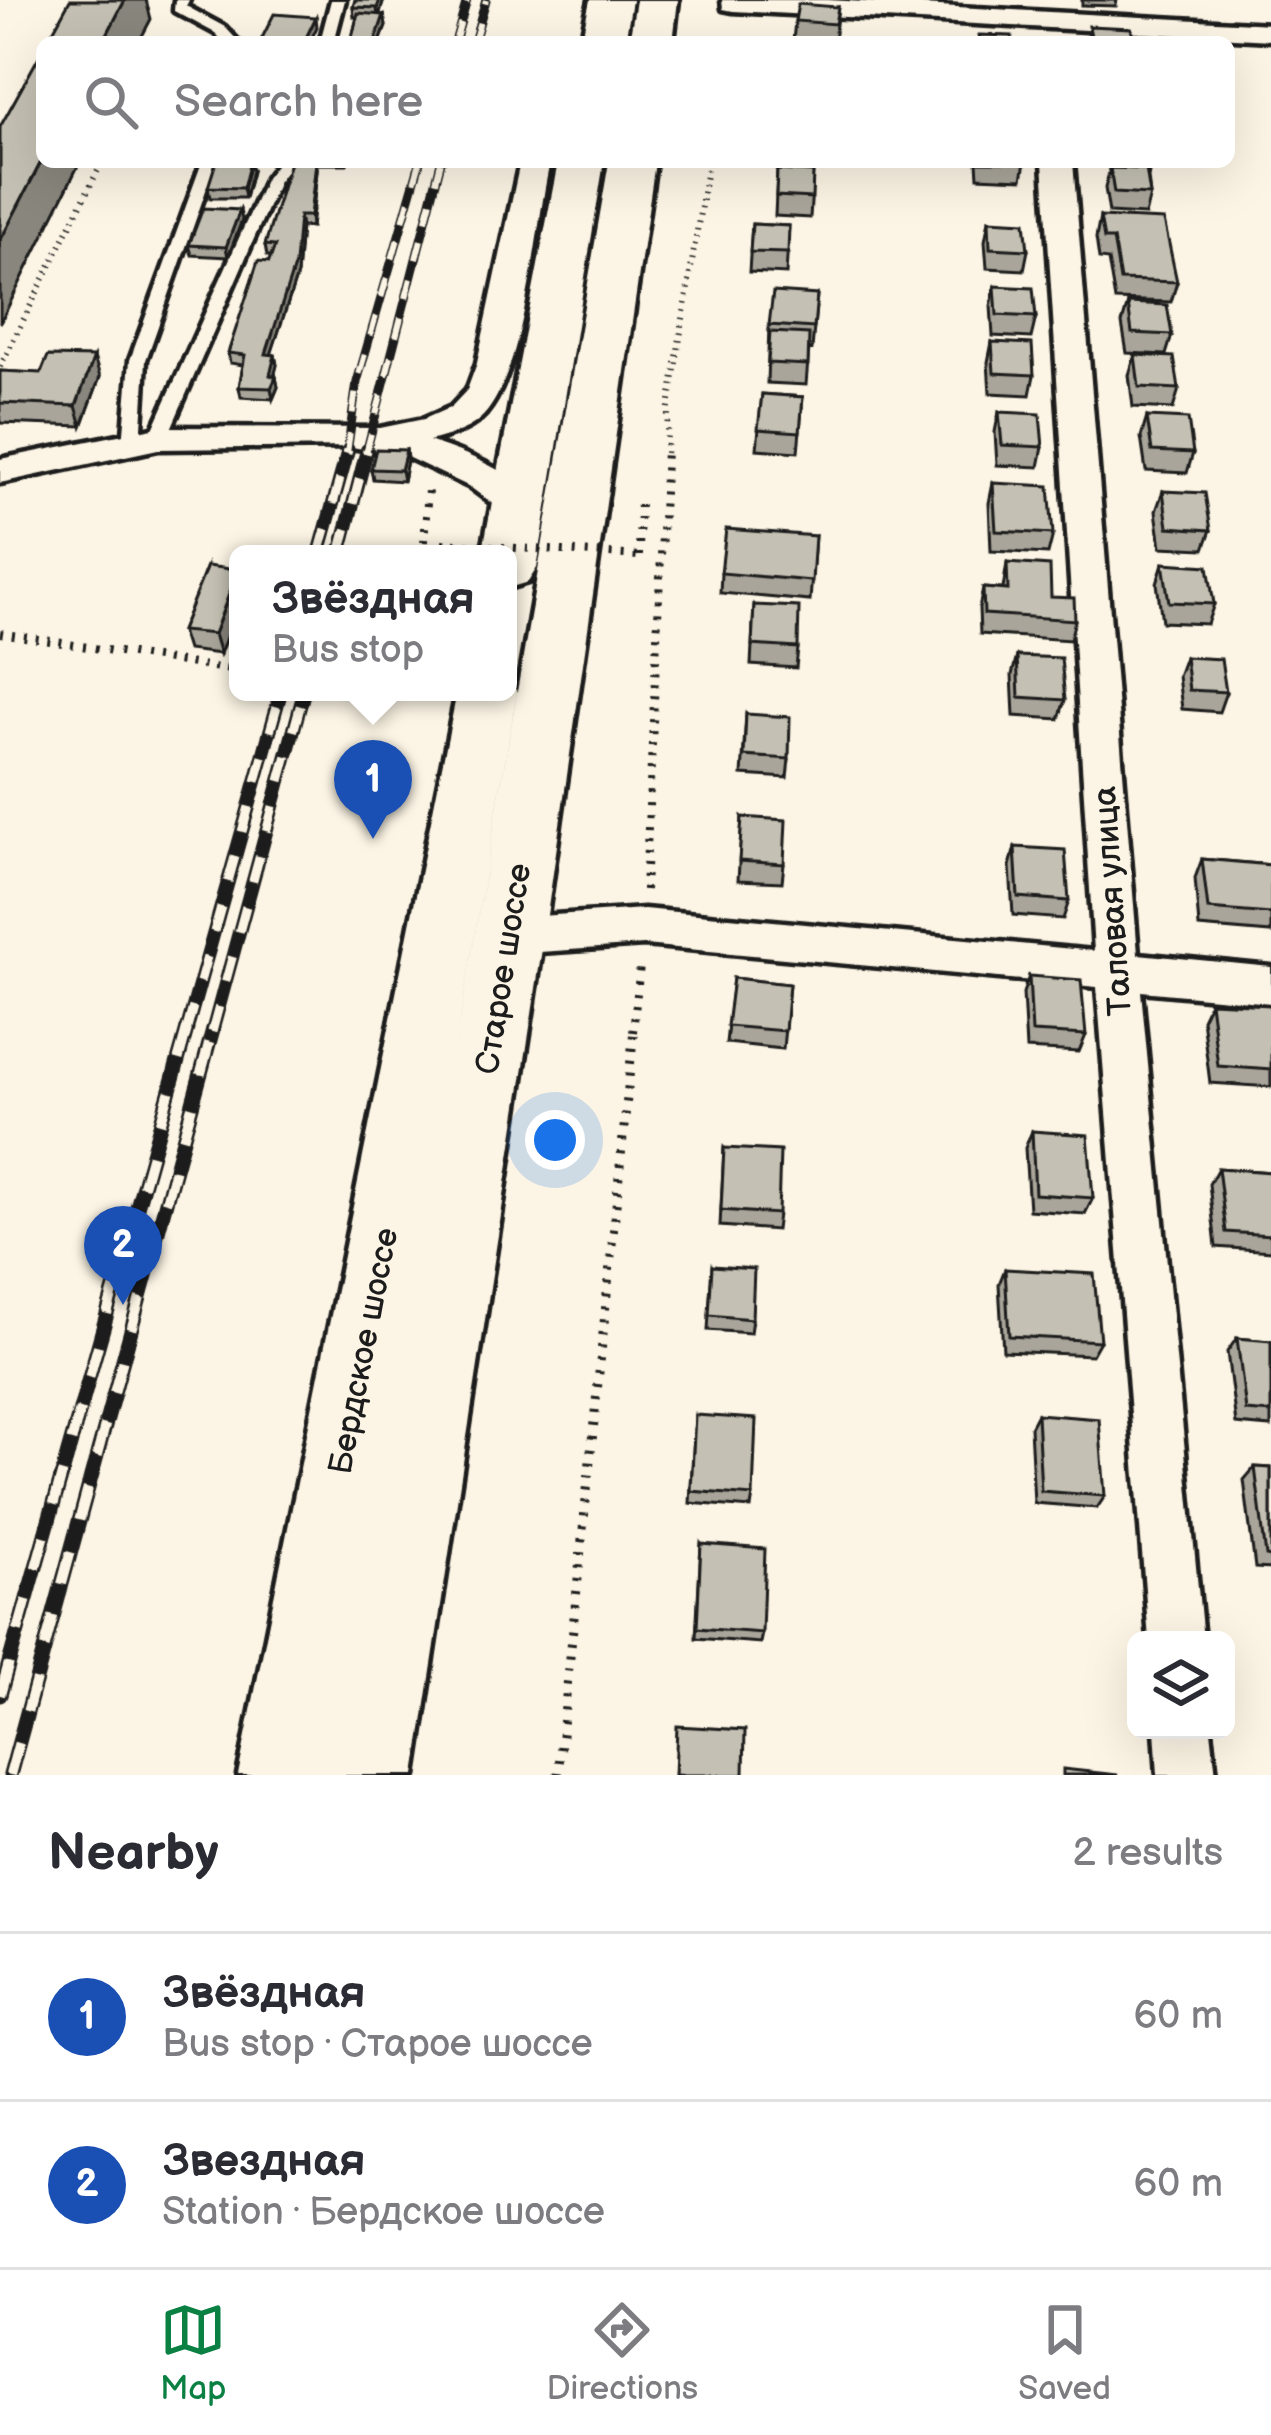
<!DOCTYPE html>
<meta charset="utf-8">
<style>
:root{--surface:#fff;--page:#f7f7f7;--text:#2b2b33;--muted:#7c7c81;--line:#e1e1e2;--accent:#0b8043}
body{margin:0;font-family:"Balsamiq Sans",sans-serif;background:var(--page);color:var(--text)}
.controls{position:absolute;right:36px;bottom:36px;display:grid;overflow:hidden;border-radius:18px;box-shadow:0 12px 48px #0002}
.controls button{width:108px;height:108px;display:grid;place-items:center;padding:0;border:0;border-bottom:3px solid var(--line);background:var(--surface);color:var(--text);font:60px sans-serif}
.you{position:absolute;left:555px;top:1140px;width:42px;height:42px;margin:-30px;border:9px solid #fff;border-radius:50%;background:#1a73e8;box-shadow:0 0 0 18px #1a73e833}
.badge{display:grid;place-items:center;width:78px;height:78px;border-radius:50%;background:var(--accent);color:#fff;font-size:39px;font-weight:700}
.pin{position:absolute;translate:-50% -99px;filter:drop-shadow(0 3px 6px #0008)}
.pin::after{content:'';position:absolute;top:63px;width:42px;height:36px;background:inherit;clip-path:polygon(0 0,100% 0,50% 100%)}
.popup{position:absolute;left:229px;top:545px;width:288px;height:156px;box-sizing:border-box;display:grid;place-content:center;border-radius:18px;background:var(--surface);filter:drop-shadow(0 3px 9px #0005);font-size:39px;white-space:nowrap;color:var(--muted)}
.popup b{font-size:45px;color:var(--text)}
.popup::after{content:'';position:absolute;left:50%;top:100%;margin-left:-24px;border:24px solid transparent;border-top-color:var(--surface)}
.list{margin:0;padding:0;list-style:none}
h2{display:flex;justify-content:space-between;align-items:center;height:156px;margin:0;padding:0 48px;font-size:51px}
h2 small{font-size:39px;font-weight:400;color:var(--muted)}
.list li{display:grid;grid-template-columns:78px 1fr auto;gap:36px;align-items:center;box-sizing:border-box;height:168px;padding:0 48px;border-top:3px solid var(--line)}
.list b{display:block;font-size:45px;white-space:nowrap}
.list p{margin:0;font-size:39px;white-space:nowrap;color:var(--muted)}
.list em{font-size:39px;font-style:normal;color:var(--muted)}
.icon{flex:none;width:66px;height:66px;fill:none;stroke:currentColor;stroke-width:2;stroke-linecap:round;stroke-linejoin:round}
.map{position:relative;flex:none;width:1271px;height:1775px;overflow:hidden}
.search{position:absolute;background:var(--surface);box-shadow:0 12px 48px #0002;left:36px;right:36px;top:36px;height:132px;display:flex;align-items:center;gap:30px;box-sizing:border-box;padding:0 42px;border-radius:18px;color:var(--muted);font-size:45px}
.sheet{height:492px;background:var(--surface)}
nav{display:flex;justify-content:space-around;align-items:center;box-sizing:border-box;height:168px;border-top:3px solid var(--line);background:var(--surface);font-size:33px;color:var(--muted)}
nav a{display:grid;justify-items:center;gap:6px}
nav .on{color:var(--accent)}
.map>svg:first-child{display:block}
</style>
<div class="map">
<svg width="1271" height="1775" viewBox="0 0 1271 1775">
<rect width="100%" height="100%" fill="#fcf5e5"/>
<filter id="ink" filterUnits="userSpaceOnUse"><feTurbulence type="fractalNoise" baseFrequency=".00833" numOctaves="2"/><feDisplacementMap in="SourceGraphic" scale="24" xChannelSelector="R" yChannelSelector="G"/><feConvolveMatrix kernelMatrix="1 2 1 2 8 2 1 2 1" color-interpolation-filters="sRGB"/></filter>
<g filter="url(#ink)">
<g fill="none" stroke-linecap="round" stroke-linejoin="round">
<g stroke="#1c1c1c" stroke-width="9">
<path id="service" d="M175,0h14l-3,6 39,21 14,15h-15l-9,-9 -41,-22z
M331,0h14l-11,42h-14z
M202,162h14l-70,198 -5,85 -9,6 -9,-6 7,-85z
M278,162h15l-13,17 -113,259 -3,4h-12l-3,-4 117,-260z"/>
</g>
<g stroke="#1c1c1c" stroke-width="9">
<path id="minor" d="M722,0h106l443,24v16l-538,-29 -10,-2z
M520,162h30c-14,61 -25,217 -70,257 -14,13 -34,17 -51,22 35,12 87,30 108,64l-5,9h-26l-36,-27 -63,-30 -55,-10 -194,2 -158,34v-24l158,-32 222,1 44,-9 27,-12 16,-17 10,-27z
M1043,162h30l65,792 133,13v36l-130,-12 62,649h-54l-52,-653 -453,-42 -134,9 -15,-6 -6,-12 6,-12 15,-6 134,-9 450,42z
M1155,1730h56l5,45h-58z"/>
</g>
<g stroke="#1c1c1c" stroke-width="9">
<path id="trunk" d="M590,0h42l-7,42h-44z
M636,0h42l-5,42h-44z
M558,162h46l-67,406 -9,14 -20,6v-34h-26z
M609,162h46l-111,774 -129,839h-177l219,-1083h51v-16l9,16 -98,564z"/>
</g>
<path stroke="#1c1c1c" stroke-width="6" stroke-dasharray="1.5 6" stroke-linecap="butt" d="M0,367l102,-205
M666,453l2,-40 40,-251"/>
<path stroke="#1c1c1c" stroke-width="8" stroke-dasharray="3 9" stroke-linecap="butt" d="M423,554l5,-64
M440,554l2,-11
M639,556l1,-59
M0,633l238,38
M645,890l21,-440
M633,1032l7,-67"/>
<path stroke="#1c1c1c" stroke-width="9" stroke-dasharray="3 10" stroke-linecap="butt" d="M558,1775l76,-746"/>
<use href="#service" fill="#fcf5e5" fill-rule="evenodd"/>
<use href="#minor" fill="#fcf5e5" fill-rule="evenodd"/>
<use href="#trunk" fill="#fcf5e5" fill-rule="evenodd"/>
<g stroke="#1c1c1c" stroke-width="9">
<path id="rail-far2" d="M455,42l12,-42
M474,42l12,-42
M347,453l10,-71 63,-220
M366,453l75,-291"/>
</g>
<g stroke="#1c1c1c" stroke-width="14">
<path id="rail-far1" d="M319,554l29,-104
M340,554l27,-104
M186,1032l95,-340
M212,1032l92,-340"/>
</g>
<g stroke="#1c1c1c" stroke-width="15">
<path id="rail" d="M0,1695l187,-666
M10,1775l203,-746"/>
</g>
<use href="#rail-far2" stroke="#fcf5e5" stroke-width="6" stroke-dasharray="20" stroke-linecap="butt"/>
<use href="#rail-far1" stroke="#fcf5e5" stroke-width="9" stroke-dasharray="26" stroke-linecap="butt"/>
<use href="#rail" stroke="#fcf5e5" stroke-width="10" stroke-dasharray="33" stroke-linecap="butt"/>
<path stroke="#1c1c1c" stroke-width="8" stroke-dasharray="3 9" stroke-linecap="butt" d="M442,543l197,13"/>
</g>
<path fill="#a9a59a" stroke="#1c1c1c" stroke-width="3" d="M355,0h29l-5,15h5l2,11 -6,16h-29l6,-25h-3l-1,-10z
M1082,0h35l-1,6 -34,-1z
M838,7l-4,35 -41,-1 2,-20z
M318,162h30l-1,2h-28z
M977,162h48l-3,17 -44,-2z
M1108,162h43l-3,16 2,17 -5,20 -36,-2 -4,-25 4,-16z
M777,170l36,2 -3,46 -35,-2z
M252,171l-7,27h-35l-2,-11z
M317,171l-6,56 -10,-1 -4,49 -26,79 4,1 2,10 -3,11 2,1 2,10 -5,12 -32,-2 -2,-10 4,-22 -13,-2 -2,-10 43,-97h-4l-2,-11z
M1100,217l77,65 -6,20 -56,-2 -7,-40 -9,-1 -3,-21z
M242,220l-14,37 -36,-2 -3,-10z
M989,220l39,30 -4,20 -37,-2 -2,-27z
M752,224l37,2 -3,48 -37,-2z
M995,286l41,31 -5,21 -38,-2 -2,-30z
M817,295l-5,54 -3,-1 -3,37 -39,-2 2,-58z
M1128,303l44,32 -6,20 -39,-2 -5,-30z
M992,342l42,33 -4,20 -40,-2 -2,-31z
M1135,355l44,34 -6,20 -40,-2 -4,-32z
M0,371l100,6 -18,49 -82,-3z
M762,394l41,3 -5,55 -41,-3z
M999,412l44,35 -4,20 -42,-2 -2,-33z
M1147,417l46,36 -6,20 -41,-2 -5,-34z
M406,450l1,10 -4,21 -30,-2 -2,-10z
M993,483l60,51 -5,20 -57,-3 -2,-48z
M1163,491l48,39 -7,19 -43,-2 -5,-36z
M815,536l-5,65 -90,-8 1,-20z
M1007,563l44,34 24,23 -5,20 -90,-6 -1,-26 4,-20 20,1z
M1163,563l51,41 -7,20 -45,-2 -5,-39z
M207,566l13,88 -33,-4 -6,-19z
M754,605l44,43 -2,20 -45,-3z
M1017,656l48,44 -6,19 -45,-3 -2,-41z
M1185,657l41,35 -7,20 -37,-3 -4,-33z
M746,714l43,45 -2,19 -45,-3z
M742,817l42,47 -2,18 -44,-2z
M1015,847l54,54 -6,18 -50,-4 -3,-49z
M1202,859l69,6v68l-72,-6 -4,-49z
M1029,976l57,59 -7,17 -53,-3 -3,-56z
M733,978l56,6 -6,65 -57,-6z
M1210,1002l61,68v17l-61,-4 -8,-64z
M1032,1131l61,67 -8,16 -56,-4 -4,-62z
M724,1148l54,66 -2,16 -56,-4z
M1218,1168l53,4v79l-55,-4 -7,-63z
M712,1266l40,53 -2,14 -42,-3z
M1005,1269l95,72 -8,14 -89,-4 -4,-67z
M1237,1338l34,3v86l-35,-3 -9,-72z
M1037,1414l68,82 -8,12 -63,-5 -4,-76z
M695,1415l58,81 -2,12 -61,-5z
M1255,1467l16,1v101l-16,-1 -11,-88z
M701,1544l61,89 -2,10 -64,-5z"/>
<path fill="#89867d" stroke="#1c1c1c" stroke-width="3" d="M125,0h21l5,19 -12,23h-36z
M380,0h4l-6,18 -1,-10z
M384,15l2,11 -6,16h-5z
M316,17l1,10 -7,15h-6z
M42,160v2h38l-80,161v-82z
M250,162l2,9 -7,27 -2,-10z
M316,162l1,9 -6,56 -1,-11z
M240,210l2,10 -14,37 -2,-10z
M299,216l2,10 -4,49 -29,89 -2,-10z
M275,355l2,10 -5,20 -2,-10z
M94,357l6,20 -18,49 -6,-20z
M276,377l2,10 -5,12 -2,-11z
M406,450l1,10 -4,21 -2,-11z
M238,573v32l-18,49 -6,-20z"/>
<path fill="#c4c0b3" stroke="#1c1c1c" stroke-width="3" d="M70,0h55l-22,42h-56z
M355,0h25l-3,8 -24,-1z
M798,4l40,3 -3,17 -40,-3z
M358,13l26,2 -9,27h-24z
M274,14l42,3 -12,25h-44z
M1089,26l42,2 3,14h-42z
M979,35l33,1 1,6h-33z
M42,51v109l-42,81v-114z
M216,162h34l-7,26 -35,-1z
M290,162h26l-6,54h-11l-4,48 -29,90 9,1 -5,20 6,2 -5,11 -32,-1 6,-32 -17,-2 30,-92 11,1 6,-16 -10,-1z
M1110,168l36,1 4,26 -36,-2z
M777,170l36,2 -1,26 -36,-2z
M203,208l37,2 -14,37 -37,-2z
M1100,217l64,3 13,62 -57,-2 -7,-41h-9z
M989,220l36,2 3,28 -38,-2z
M752,224l37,2 -1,27 -38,-1z
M995,286l38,2 3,29 -39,-2z
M773,292l44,3 -3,33 -45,-3z
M1128,303l39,2 5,30 -40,-2z
M770,332l39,2 -1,31 -40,-2z
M992,342l40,2 2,31 -40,-2z
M1135,355l39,2 5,32 -40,-2z
M48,356l46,1 -18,49 -76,-3v-32l41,2z
M762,394l41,3 -3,35 -42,-3z
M999,412l41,2 3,33 -41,-2z
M1147,417l41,2 5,34 -41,-2z
M376,449l30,1 -5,20 -30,-1z
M993,483l56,3 4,48 -57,-3z
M1163,491l42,2 6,37 -43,-3z
M726,529l89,7 -3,45 -91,-8z
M1007,563l43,3 1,31 23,1 1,22 -91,-6 -1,-26 25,2z
M1163,563l45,3 6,38 -45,-2z
M207,566l31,4 -24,64 -33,-3z
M754,605l45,2 -1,41 -46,-3z
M1017,656l44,2 4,42 -46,-3z
M1185,657l36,2 5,33 -37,-2z
M746,714l44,3 -1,42 -45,-3z
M742,817l44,3 -2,44 -45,-3z
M1015,847l50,3 4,51 -51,-4z
M1202,859l69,6v49l-63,-5z
M1029,976l52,4 5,55 -54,-3z
M733,978l56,6 -4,47 -58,-5z
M1210,1002l61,3v65l-53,-4z
M1032,1131l56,4 5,63 -58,-4z
M724,1148l56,3 -2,63 -57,-4z
M1218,1168l53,4v63l-45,-3z
M712,1266l42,3 -2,50 -43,-4z
M1005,1269l89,5 6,67 -91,-5z
M1237,1338l34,3v72l-25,-2z
M1037,1414l62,5 6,77 -64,-5z
M695,1415l61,4 -3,77 -62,-5z
M1255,1467l16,1v89l-5,-1z
M701,1544l64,5 -3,84 -65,-5z
M677,1726l68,4 -1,45h-69z
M1063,1769l55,6h-55z"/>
</g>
<g text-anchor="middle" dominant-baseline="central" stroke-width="9" stroke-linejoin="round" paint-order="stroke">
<g font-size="33" fill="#1c1c1c" stroke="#fcf5e5">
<text transform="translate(1113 901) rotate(-94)">Таловая улица</text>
<text transform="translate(504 969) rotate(-81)">Старое шоссе</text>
<text transform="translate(364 1351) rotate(-79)">Бердское шоссе</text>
</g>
</g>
</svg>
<div class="controls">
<button><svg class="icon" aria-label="layers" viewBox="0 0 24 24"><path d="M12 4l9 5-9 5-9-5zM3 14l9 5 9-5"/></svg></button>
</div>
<div class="you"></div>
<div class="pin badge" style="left:373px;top:839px;background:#1a4fb4">1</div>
<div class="popup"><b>Звёздная</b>Bus stop</div>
<div class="pin badge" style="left:123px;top:1305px;background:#1a4fb4">2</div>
<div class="search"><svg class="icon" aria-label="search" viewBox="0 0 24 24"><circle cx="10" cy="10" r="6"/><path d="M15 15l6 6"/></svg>Search here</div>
</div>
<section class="sheet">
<h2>Nearby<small>2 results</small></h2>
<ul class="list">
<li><span class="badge" style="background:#1a4fb4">1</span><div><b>Звёздная</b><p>Bus stop · Старое шоссе</p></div><em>60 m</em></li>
<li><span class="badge" style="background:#1a4fb4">2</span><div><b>Звездная</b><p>Station · Бердское шоссе</p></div><em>60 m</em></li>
</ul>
</section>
<nav>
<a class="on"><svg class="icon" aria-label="map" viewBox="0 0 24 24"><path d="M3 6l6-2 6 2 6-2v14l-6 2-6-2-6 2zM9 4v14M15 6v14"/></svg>Map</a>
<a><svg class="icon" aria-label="directions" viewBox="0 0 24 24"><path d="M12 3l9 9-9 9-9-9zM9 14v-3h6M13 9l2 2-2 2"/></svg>Directions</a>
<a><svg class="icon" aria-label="saved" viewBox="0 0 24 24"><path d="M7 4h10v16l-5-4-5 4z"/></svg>Saved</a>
</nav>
